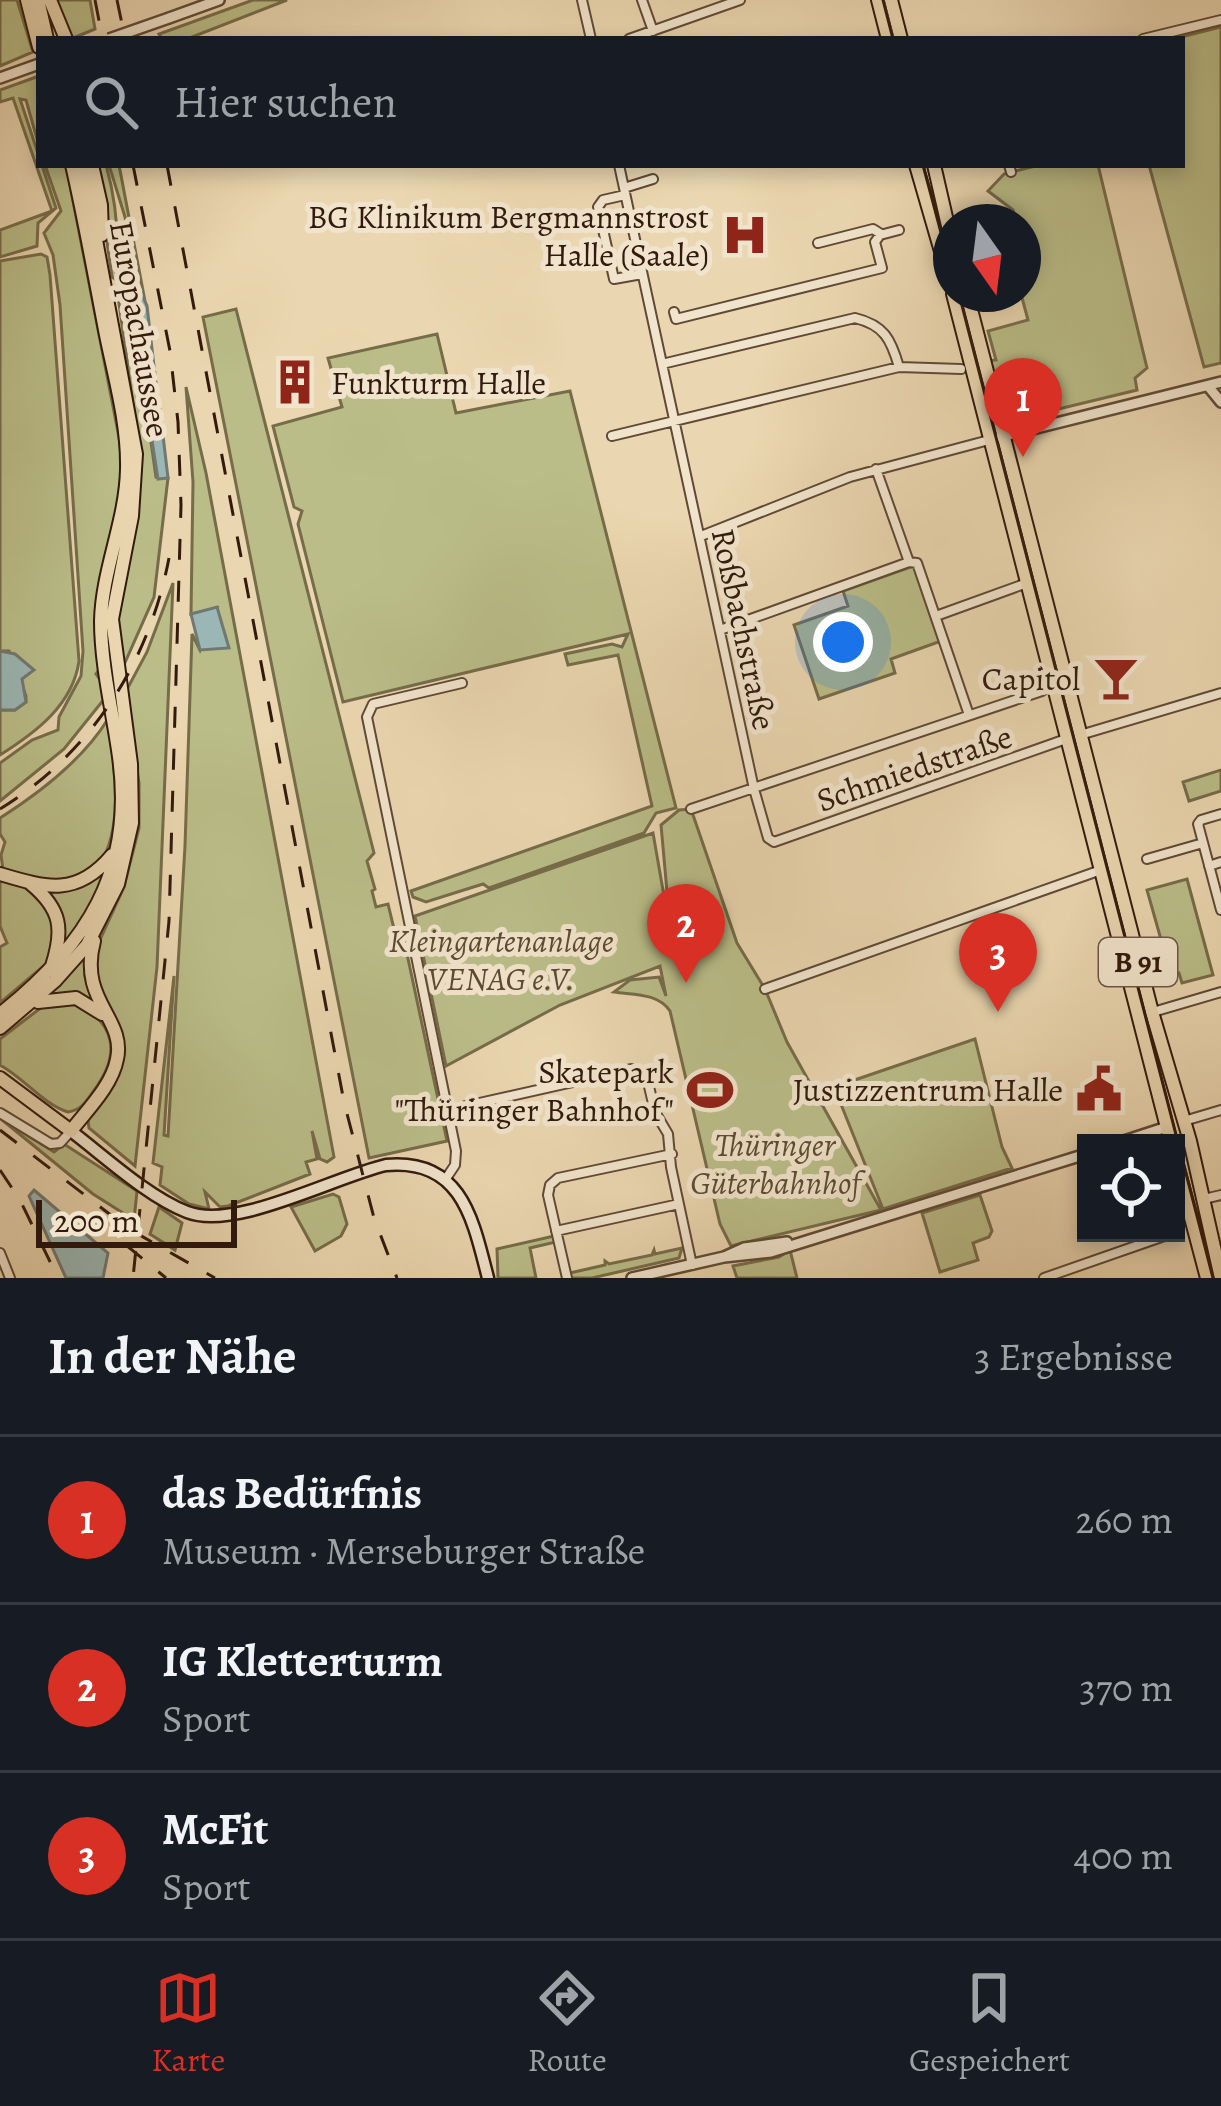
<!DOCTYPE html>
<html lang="de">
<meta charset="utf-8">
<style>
:root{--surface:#171b24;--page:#242831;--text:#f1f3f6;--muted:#9ea1a6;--line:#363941;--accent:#d93025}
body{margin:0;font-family:Alegreya,serif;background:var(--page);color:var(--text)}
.controls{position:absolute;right:36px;bottom:36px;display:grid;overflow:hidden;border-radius:0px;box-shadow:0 6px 18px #0003}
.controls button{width:108px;height:108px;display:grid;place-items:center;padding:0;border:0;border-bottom:3px solid var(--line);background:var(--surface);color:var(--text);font:60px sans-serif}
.compass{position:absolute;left:933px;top:204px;width:108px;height:108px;border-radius:50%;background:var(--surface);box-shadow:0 6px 18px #0003;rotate:166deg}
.scale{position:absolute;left:36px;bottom:30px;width:201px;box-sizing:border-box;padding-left:12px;border:6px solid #321a0d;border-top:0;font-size:33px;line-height:42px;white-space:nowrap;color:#321a0d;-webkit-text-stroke:9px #f1e4cc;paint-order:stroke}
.you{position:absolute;left:843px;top:642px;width:42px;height:42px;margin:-30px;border:9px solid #fff;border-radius:50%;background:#1a73e8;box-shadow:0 0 0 18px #1a73e833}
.badge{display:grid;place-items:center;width:78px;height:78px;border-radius:50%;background:var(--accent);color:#fff;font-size:39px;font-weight:700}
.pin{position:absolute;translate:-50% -99px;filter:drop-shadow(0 3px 6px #0008)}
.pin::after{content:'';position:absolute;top:63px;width:42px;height:36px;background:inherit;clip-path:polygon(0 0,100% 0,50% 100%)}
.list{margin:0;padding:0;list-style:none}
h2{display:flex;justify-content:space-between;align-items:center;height:156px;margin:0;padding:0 48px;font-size:51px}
h2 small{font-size:39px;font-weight:400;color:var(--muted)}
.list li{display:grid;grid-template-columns:78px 1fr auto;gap:36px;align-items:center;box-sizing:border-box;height:168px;padding:0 48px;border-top:3px solid var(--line)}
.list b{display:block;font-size:45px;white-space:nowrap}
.list p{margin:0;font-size:39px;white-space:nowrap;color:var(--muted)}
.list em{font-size:39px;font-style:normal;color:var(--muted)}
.icon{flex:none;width:66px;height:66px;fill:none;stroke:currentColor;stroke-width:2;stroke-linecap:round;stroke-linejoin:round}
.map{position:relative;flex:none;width:1221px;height:1278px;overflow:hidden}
.search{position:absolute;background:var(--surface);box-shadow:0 6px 18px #0003;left:36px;right:36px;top:36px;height:132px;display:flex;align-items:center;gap:30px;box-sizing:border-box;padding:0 42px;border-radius:0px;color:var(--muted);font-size:45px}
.sheet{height:660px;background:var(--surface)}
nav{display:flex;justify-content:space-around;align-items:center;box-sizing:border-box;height:168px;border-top:3px solid var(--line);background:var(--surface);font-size:33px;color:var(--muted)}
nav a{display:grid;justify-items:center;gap:6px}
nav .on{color:var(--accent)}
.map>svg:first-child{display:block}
</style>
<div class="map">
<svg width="1221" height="1278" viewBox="0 0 1221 1278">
<rect width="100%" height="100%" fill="#ead6b0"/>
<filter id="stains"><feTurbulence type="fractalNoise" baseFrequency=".00167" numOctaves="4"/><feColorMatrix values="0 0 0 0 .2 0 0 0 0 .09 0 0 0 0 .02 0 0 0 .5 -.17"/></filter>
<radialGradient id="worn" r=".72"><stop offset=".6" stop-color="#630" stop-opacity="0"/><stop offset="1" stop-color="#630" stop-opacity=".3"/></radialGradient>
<path fill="#babd88" stroke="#766c4a" stroke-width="3" d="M0,0h17l16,52 -33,14z
M53,0h37l5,29 -24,10z
M253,0h34l-100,39h-25l-3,-5z
M1221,27v336l-17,4 -55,-202h33v-126h-9z
M39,76v70l-13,-46 -6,-1 36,109 -18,15 -1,23 -37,11v-27l52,-19 -39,-113 -13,4v-12z
M45,165h21l56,288 -1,35 -21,180 -4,6 6,8 3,16 -41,51 -64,52v-38l32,-23 26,-10 1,-13 22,-41 2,-25 -23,-346 -7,-50 -9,-22 17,-22z
M96,165h10c10,35 13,69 11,105l7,8 -5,4 -7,-5z
M109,165h10l25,131 -2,-2 -8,13 4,20 -6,-9h-5l4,-63 -6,-38z
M1039,165h59l49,203 -12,10 2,12 -124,30 -4,-5 -7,2 -15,-56 9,-1 -8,-29 40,-11 -7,-26 2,-72h-7l-3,-12 -25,-19 16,-17z
M41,254l6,3 3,18 29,386c-6,44 -44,72 -79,94v-45h15l11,-8v-6l-17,-45h-9v-390z
M117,289l5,1 2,26 12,20 20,141 12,1 -14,119 -35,79 -5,-56 23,-187z
M236,309l138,544 -7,8 8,28 -3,2 4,16 12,-3 9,37 7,-1 43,201 -78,17 -166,-841z
M437,334l19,79 114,-22 106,417 -20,5 -12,20 -155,55 -6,-4 -57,18 -13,-5 -2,-6 241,-85 -34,-151 -50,10 -3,-11 47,-10 10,3 6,-13 -285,68 -45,-178 4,-13 -8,-4 -21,-81 69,-19 -14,-49z
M186,387l20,86 128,684 -7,5 -7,-3 -8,-28 5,28 -11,3 4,12 -82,32 -8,1 -15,-15 4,17 -20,-5 -29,-19 2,-18 -9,-4 21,-187 -10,159 4,1 17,-290 7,-212 8,16 17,-42 -26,6 2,-132z
M916,565l25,76 -50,18 4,14 -76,26 -25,-74 54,-19 -5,-15z
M173,583l-16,384 -22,199 -46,-38 -1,-8 33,-64 -28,-71 6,-43 25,-55 15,-59v-45l-14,-90 22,-41z
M108,719c6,46 17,106 -9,147l-43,18 -53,-14 -2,-15 4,-13 -5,-8v-16c41,-26 84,-60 108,-99z
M1221,770v21l-32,10 -6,-19z
M691,809l46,134 28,46 22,53 94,168 -150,36 -11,-22 -50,-213c-12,-18 -36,-16 -56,-19l16,-12 29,-3 7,19 -6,-30 -100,39 -114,61 -31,-150 238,-83 18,103 -10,-111 18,-15z
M104,869l3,2 -21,48 -26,30 -17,-62z
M0,879c37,10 40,16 57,50l-11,35 -46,39v-56l7,-4 -7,-17z
M1187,879l26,96 -31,8 -3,-10 -8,2 -24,-85z
M89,949l-4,27 8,25 -11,-4 -36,-1z
M77,1003c38,21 44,50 18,86 -8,11 -13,21 -27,23 -25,-8 -44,-34 -68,-47v-26l42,-32z
M975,1039l27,108 10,21 -129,41 -49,-122z
M1,1119l53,33 10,-8 73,47 -3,29 -41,-26z
M333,1194l6,3 8,27 -6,12 -26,15 -24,-44z
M980,1195l12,36 -3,6 -16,6 5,17 -38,12 -18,-59z
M159,1207l23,16 -7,27 -25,-16z
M554,1236l2,6 -26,6 6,30h-38l-1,-29z
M682,1248l-3,10 -87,20h-21l-1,-5 35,-8v-4l4,3 43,-9 2,-5 1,4z
M790,1250l7,28h-60l-4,-12 46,-9z"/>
<path fill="#9bb7b5" stroke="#717872" stroke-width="3" d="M142,294l5,12 9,77 -10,2 -12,-79z
M160,410l8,68 -10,1 -10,-64z
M217,607l12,41 -29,2 -9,-36z
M0,651l15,3 19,16 -12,9 4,23 -11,8h-15z
M34,1190l74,63 -5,25h-37l-37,-82z"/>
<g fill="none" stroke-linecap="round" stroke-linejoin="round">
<g stroke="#604936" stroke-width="12">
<path id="minor" d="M582,0l9,39
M642,0l11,31
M629,39l111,-39
M1143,39l78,-19
M619,165l135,624 14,49 6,4 292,-103
M1009,165l2,7
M624,188l29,-9
M625,195l-22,5 -5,7 16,72 28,-5
M818,243l55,-14 8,5
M674,312l2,7 206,-51 -7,-26 5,-7 19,-5
M662,364l193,-46c29,7 36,21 44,49
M612,436l287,-69 62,2
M876,469l33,93 8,1 52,152
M701,536l149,-59 139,-37
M936,616l91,-33
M720,630l189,-68
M1080,735l141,-42
M691,809l351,-118
M1221,814l-20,6 -3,4 23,86
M1147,859l56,-16
M1209,866l12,-4
M765,989l336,-119
M1153,1012l68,-20
M448,1110l183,-41 11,3 5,6 8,34 13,22 3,33 21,98
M0,1113l51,31 9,-1 11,-12
M1184,1121l37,-11
M445,1180l10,-15 1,-14 -89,-434 6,-13 89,-21
M1204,1199l17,-4
M556,1231l123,-27
M0,1253l10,25
M567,1278l-19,-83 2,-10 8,-7 114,-24
M1044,1278l129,-45"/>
</g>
<g stroke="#604936" stroke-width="14">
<path id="tertiary" d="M169,18l50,-18
M0,78l39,-14
M1208,386l13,16
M1000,437l221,-55
M1118,1143l49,-16
M724,1257l47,-5 315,-98
M632,1278l92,-21 20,-9 43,-6"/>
</g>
<g stroke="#321a0d" stroke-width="15">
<path id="secondary" d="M71,1131c33,25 77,66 116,81 48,19 147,-35 199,-47 76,-7 87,55 102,113"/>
</g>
<g stroke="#321a0d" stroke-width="16">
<path id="primary" d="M27,0l12,47
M38,0l9,39
M50,0l16,39
M878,0l10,39
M891,0l10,39
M92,165l9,40 1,30
M916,165l35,121
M934,165l17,74
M953,294l218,849
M967,294l185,718 38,129 31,137
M0,874c47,14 77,23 112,-19
M31,884c30,25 33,45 21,82
M38,1002l38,-4 26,16
M0,1014c86,-68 135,-143 119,-257 -6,-45 -18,-90 -18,-136 1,-51 25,-100 26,-152 1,-45 -12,-90 -21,-134 -11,-57 -21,-114 -34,-170
M0,1028l55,-47 32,-36 31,-61 14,-61 -1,-59 -19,-145 20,-103 4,-62 -54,-289
M0,1078l71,53c16,-21 41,-45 46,-72 9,-41 -39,-58 -23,-118
M1176,1161l31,117"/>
</g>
<use href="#minor" stroke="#f1e4cc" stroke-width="8"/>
<use href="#tertiary" stroke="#f1e4cc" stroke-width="9"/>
<use href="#secondary" stroke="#f1e4cc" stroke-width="10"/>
<use href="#primary" stroke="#ead6b0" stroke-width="12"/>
<path stroke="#321a0d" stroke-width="3" d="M883,0l10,39
M923,165l28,105
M959,294l254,984"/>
<path stroke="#321a0d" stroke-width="3" stroke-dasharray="21 21" stroke-linecap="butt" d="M95,0l6,31
M117,0l5,24
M133,165l37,186 8,71 3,83 -12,416 -36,357
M167,165l177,937 30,116 23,60
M0,809c91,-56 149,-146 169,-251
M0,1130l129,99 86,49
M0,1170l20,30 38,78
M126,1245l40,33"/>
<g stroke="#604936" stroke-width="14" stroke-linecap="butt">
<path id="tertiary-bridge" d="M109,39l60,-21"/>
</g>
<use href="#tertiary-bridge" stroke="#f1e4cc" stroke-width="9"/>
</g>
<defs>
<g id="hospital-bare" transform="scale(3.6)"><path d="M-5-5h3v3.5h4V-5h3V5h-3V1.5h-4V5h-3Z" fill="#8f2418" stroke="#f1e4cc" stroke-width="2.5" paint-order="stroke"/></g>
<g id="building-bare" transform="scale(3.6)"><path d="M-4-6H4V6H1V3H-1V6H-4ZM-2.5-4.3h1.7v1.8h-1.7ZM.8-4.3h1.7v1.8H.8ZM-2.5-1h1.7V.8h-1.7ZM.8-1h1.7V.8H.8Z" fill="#8f2418" stroke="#f1e4cc" stroke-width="2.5" paint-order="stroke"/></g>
<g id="bar-bare" transform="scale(3.6)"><path d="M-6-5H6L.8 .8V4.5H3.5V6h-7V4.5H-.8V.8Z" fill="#8f2418" stroke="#f1e4cc" stroke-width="2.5" paint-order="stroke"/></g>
<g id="civic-bare" transform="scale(3.6)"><path d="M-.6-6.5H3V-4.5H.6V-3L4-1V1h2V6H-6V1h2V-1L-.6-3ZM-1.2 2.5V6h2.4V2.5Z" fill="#8f2418" stroke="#f1e4cc" stroke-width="2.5" paint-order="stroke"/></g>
<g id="stadium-bare" transform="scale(3.6)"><path d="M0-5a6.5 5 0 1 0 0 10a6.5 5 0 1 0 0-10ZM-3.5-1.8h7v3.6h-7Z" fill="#8f2418" stroke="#f1e4cc" stroke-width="2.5" paint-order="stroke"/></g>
</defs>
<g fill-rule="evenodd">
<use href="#hospital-bare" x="745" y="235"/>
<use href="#building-bare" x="295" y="382"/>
<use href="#bar-bare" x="1116" y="678"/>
<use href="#civic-bare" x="1099" y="1089"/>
<use href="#stadium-bare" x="710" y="1090"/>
</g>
<g text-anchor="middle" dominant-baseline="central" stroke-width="10" stroke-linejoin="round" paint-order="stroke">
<rect fill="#f1e4cc" stroke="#6b5746" stroke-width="3" x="1099" y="938" width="78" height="48" rx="9"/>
<g font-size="30" font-weight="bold" fill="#321a0d">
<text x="1138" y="962">B 91</text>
</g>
<g font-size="33" fill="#321a0d" stroke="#f1e4cc" text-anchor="end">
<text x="709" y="216">BG Klinikum Bergmannstrost<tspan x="709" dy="38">Halle (Saale)</tspan></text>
<text x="331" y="382" text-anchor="start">Funkturm Halle</text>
<text x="1080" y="678">Capitol</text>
<text x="674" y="1071">Skatepark<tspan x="674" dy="38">"Thüringer Bahnhof"</tspan></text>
<text x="1063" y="1089">Justizzentrum Halle</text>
</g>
<g font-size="33" fill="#321a0d" stroke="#f1e4cc">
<text transform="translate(140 329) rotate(80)">Europachaussee</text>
<text transform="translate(744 629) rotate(78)">Roßbachstraße</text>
<text transform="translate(914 768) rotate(-19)">Schmiedstraße</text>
</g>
<g font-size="33" font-style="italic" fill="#5b4b32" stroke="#f1e4cc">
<text x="501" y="940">Kleingartenanlage<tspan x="501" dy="38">VENAG e.V.</tspan></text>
<text x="775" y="1144">Thüringer<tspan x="775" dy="38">Güterbahnhof</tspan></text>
</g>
</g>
<rect width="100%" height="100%" filter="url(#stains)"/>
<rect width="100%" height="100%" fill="url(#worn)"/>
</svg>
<div class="controls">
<button><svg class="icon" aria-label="locate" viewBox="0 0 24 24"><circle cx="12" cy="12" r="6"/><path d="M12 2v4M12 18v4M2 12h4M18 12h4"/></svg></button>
</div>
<svg class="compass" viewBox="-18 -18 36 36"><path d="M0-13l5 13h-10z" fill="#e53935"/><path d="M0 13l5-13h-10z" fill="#9ea1a6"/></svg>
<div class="scale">200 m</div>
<div class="you"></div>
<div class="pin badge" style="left:1023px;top:457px">1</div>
<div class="pin badge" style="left:686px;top:983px">2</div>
<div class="pin badge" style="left:998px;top:1012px">3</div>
<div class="search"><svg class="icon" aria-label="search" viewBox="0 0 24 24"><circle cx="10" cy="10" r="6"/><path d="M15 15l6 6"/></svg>Hier suchen</div>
</div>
<section class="sheet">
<h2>In der Nähe<small>3 Ergebnisse</small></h2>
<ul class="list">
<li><span class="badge">1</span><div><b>das Bedürfnis</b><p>Museum · Merseburger Straße</p></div><em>260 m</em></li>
<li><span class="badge">2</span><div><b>IG Kletterturm</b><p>Sport</p></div><em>370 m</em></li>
<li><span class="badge">3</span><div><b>McFit</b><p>Sport</p></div><em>400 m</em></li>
</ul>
</section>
<nav>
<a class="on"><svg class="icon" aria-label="map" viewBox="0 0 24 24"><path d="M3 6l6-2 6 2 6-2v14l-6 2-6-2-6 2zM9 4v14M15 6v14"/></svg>Karte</a>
<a><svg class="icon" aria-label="directions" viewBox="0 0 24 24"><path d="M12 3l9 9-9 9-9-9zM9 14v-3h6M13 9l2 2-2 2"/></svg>Route</a>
<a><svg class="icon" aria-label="saved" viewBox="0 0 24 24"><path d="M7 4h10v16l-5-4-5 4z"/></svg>Gespeichert</a>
</nav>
